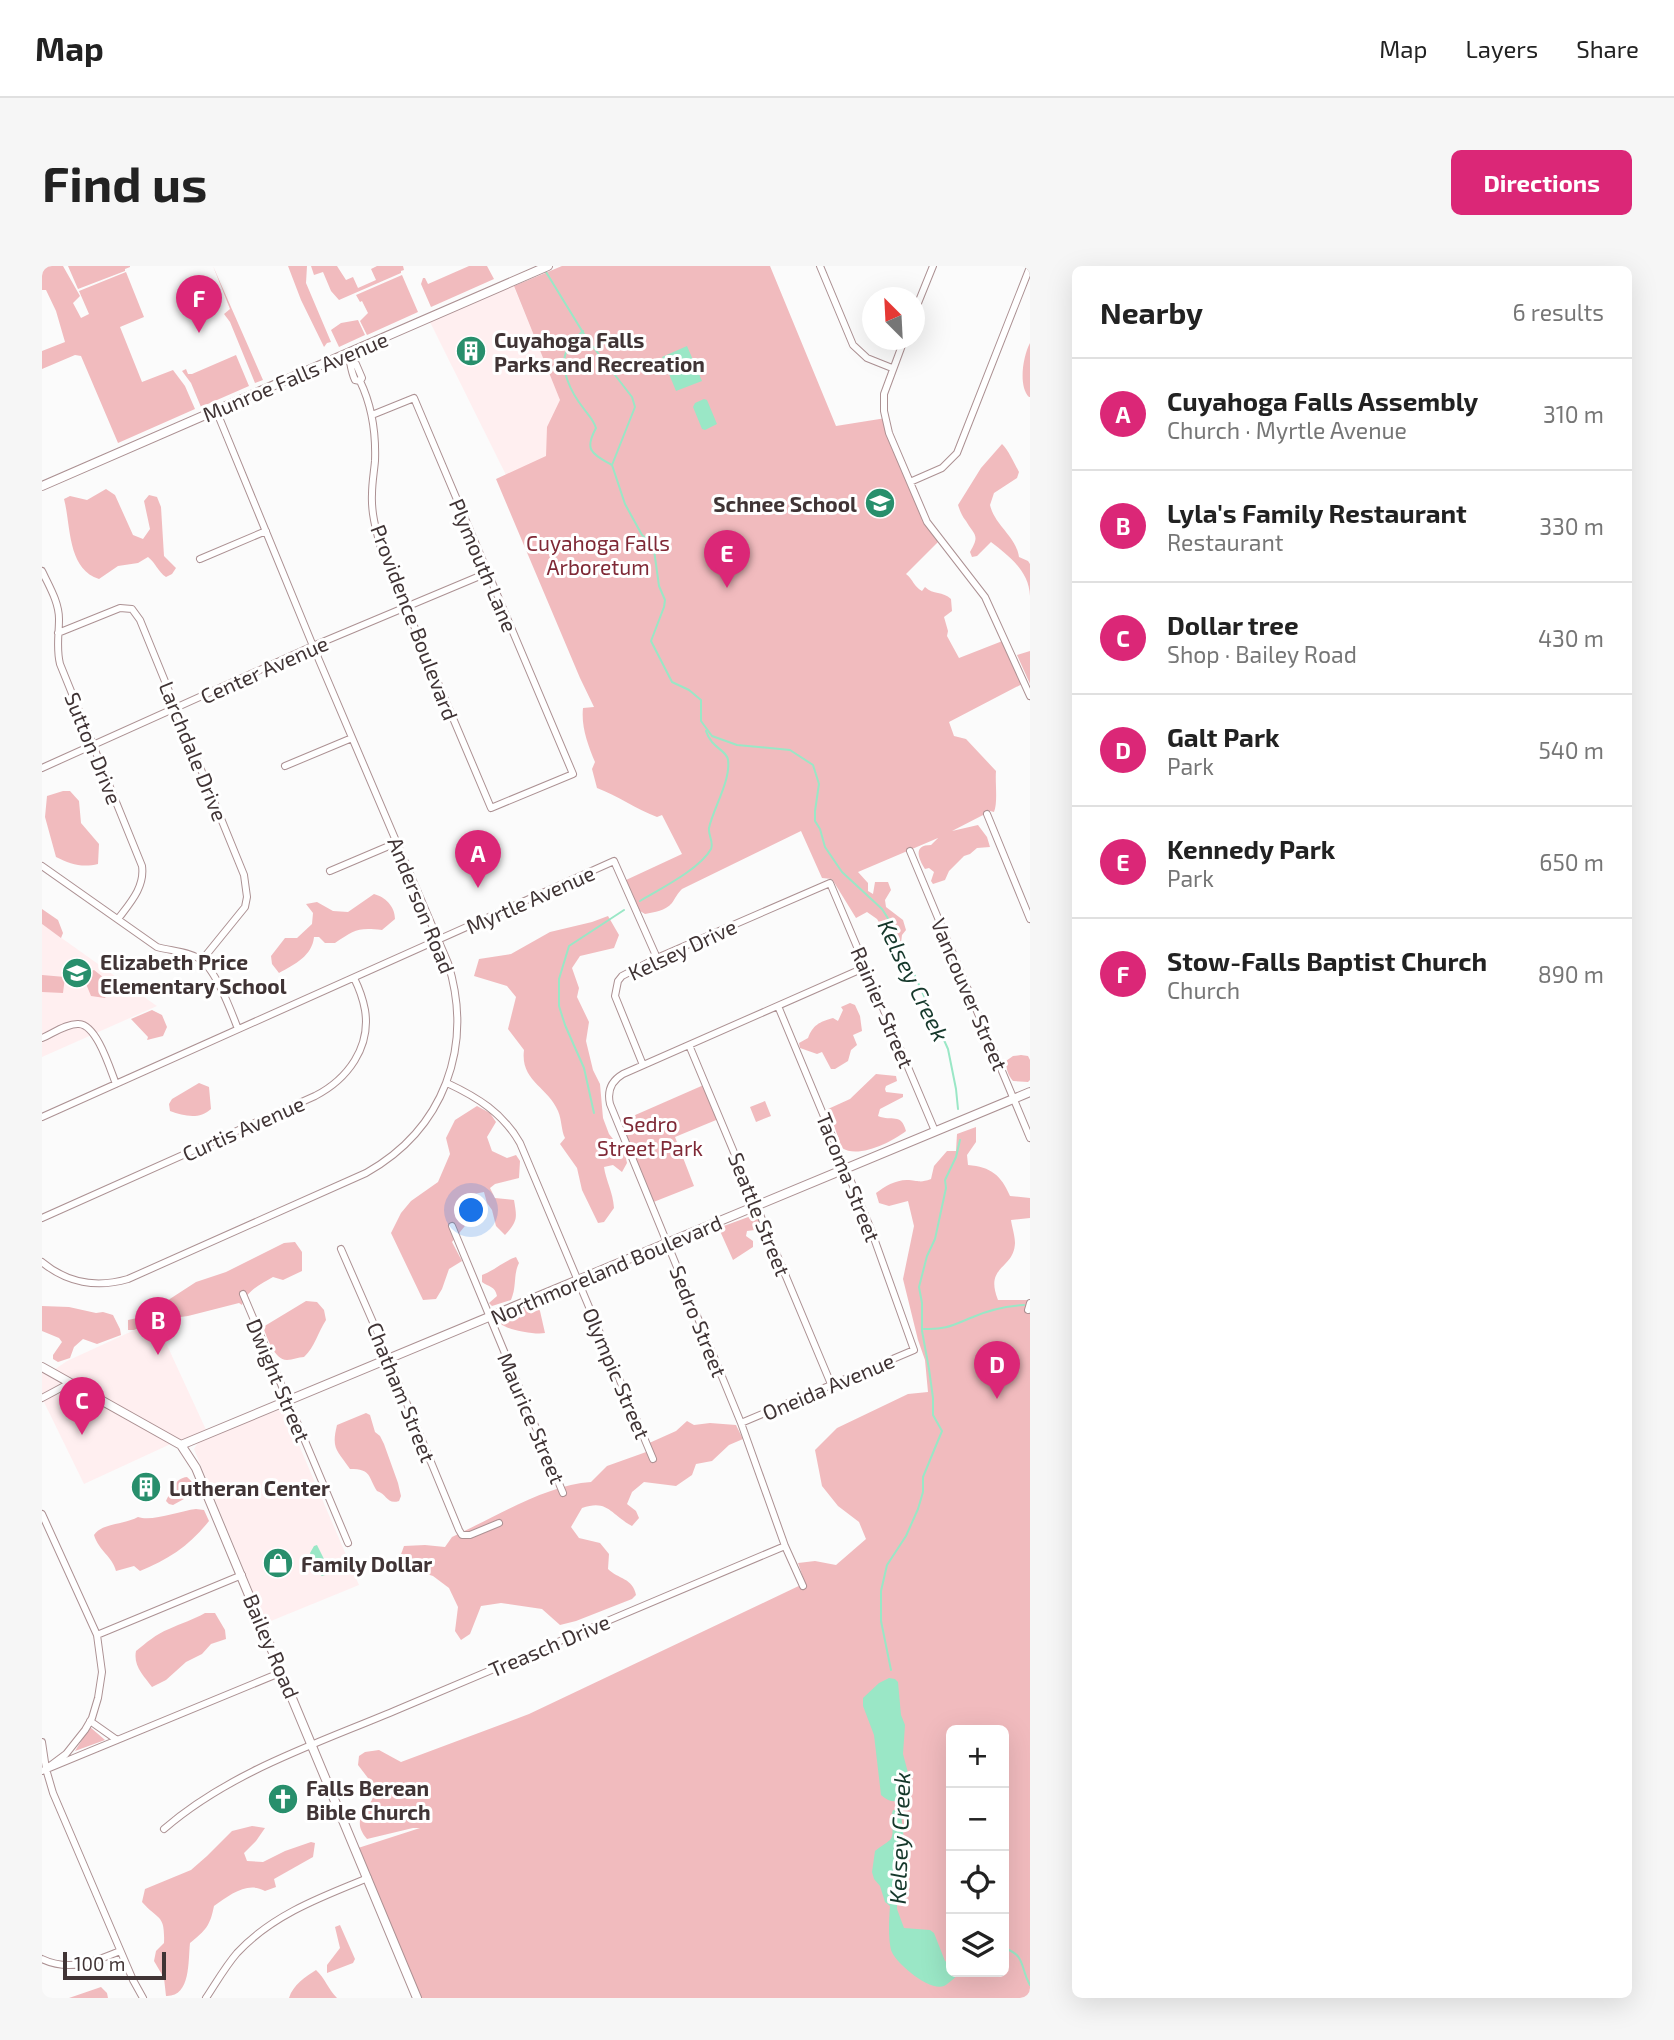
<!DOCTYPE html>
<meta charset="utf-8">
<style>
:root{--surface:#fff;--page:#f6f6f6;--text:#222;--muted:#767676;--line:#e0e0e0;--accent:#db2777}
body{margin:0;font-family:"Exo 2",sans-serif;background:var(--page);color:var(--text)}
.controls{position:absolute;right:21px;bottom:21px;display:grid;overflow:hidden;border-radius:10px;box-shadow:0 7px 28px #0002}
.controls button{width:63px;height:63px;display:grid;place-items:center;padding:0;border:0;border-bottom:2px solid var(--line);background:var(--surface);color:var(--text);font:35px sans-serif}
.compass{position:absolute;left:820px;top:21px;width:63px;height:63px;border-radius:50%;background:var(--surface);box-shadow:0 7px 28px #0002;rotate:336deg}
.scale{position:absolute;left:21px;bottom:18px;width:103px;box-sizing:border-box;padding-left:7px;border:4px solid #403435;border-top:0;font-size:19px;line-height:24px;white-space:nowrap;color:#403435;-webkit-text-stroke:5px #fff;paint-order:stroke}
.you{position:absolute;left:430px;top:945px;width:24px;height:24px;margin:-18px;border:5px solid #fff;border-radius:50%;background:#1a73e8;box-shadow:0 0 0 10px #1a73e833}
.badge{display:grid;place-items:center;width:46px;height:46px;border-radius:50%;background:var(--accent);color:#fff;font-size:23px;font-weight:700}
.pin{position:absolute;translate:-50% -58px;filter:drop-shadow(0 2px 4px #0008)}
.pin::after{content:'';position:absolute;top:37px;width:24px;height:21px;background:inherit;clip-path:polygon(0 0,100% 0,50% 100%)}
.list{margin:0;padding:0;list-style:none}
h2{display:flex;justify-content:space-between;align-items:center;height:91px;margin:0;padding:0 28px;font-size:30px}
h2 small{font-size:23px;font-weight:400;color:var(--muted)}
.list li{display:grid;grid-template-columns:46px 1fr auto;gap:21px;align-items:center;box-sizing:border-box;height:112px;padding:0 28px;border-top:2px solid var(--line)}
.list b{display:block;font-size:26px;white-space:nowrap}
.list p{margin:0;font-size:23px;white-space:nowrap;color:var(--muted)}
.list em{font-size:23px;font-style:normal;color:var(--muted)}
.icon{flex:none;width:38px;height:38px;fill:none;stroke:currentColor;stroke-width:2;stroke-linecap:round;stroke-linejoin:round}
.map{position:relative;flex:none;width:988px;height:1732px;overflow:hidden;border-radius:10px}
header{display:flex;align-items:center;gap:42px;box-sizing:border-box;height:98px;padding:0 35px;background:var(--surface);border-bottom:2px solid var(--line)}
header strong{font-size:33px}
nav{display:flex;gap:38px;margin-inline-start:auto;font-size:24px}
.intro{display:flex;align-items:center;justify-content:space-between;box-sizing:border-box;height:168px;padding:0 42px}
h1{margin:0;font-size:49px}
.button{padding:18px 32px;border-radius:10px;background:var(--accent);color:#fff;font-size:24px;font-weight:700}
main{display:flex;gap:42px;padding:0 42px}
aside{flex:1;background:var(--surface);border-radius:10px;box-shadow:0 7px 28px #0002}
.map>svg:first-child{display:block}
</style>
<header>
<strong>Map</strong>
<nav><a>Map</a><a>Layers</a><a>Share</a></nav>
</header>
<div class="intro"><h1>Find us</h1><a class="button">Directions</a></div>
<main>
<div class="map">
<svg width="988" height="1732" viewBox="0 0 988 1732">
<rect width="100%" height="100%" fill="#fbfbfb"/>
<path fill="#ffeff0" d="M473,14l2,5 -3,2 49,119 11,38 -68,31 -78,-157z
M0,658l112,80 3,2 -115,51z
M110,1056l8,8 48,104 -33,8 -91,42 -42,-86v-31l9,5 16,-11z
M241,1142l76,177 -93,38 -72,-174 3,-5 4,-3z"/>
<path fill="#f1bbbe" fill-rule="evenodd" d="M0,0h21l17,30 -7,7 8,15 8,-4 -10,-23 47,-19 18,45 -24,10 22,55 31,-12 12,16 10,23 -77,34 -37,-87 -6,-1 -33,14v-18l23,-9 -9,-31 -10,-21h-4z
M26,0h62v1l-5,2v2l-47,18z
M171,0l50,114 -8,3 -25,-61 -6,-8 6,-5z
M246,0h19l-1,17 25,59 -4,1 -3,4 -23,-47z
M269,0h26l9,14 7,-3 5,11 18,-8 -5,-11 6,-3h26l1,4 -3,1v2l-62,27 -8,-9 -8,-19 -9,3z
M427,0h18l7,13 -63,28 -10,-23 2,-6h2l3,6z
M520,0h208l66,160 50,-8 34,89 20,33 -34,34c7,5 8,13 16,17l3,-4c8,8 18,4 26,12l1,12 -8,6 4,14 -1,5 12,22 46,-18 19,43 -75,39 5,14 12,3 30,32c-1,12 2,31 -2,41l-8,-2 1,3 -35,18 26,-6 9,12 3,10 -13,1 -7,6 -6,2 -15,15 -4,9 -12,4 -2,-3 3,-9 -5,-4 -4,1c-7,-11 -12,-24 6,-24l7,-7 -80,34 10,11v8l5,3 2,-12h13l3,8 -6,10 1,7 17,13 3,10 -4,5 -1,8 -8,-11 -11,-5 -5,-8 -10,-7 -11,6 -24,-39 -10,-1 -21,-47 -119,58c-5,5 -6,8 -10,14 -7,8 -17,9 -27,11l-5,-3 -14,-31 56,-26 -20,-39 -5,2c-21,-8 -39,-21 -60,-29l-5,-19 3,-7c-7,-17 -14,-35 -12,-54l11,-1 -14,-29 -84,-199 50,-23 1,-29 13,-27 -46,-114z
M360,9l16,37 -51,23 -7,-14 8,-8 -6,-12 -2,1 -4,-7z
M316,54l7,15 -26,12 -8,-17 10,-7z
M988,77v54h-1c-11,-11 -6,-41 1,-54z
M194,89l13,31 -48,21 -10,-24 -9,-12 4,-2 2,5h4z
M960,178c6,5 13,21 17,28l-2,6 -23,15 -4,12c5,21 26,31 29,52l9,4 2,3v32c-1,-25 -21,-40 -39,-54l-14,14 -5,1 -2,-5c10,-17 5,-16 -4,-31 -4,-5 -6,-10 -8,-16l23,-37z
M64,223l9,6 18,40 10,4 7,-10 -6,-28 5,-6 8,2 4,10 3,49 12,12 -4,6 -6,3c-8,-5 -10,-14 -18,-20l-10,6 -20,3 -19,13c-32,-10 -28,-54 -35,-80l6,-3 17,4z
M988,385v33l-13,-29z
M21,525h7l9,10 2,22 18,21 -1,20c-16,4 -28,0 -42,-7l-11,-40 2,-21z
M332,628c11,3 21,12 21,25l-13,11c-24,-3 -28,0 -47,13h-10l-6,-6h-5c-2,19 -19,27 -35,36l-7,-9 -1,-8 14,-18h12l15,-14 1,-11 -7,-9 11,-2 16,9 15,1z
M0,643l16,11 5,13 -2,5 -19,-14z
M566,650l11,19 -5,13 -34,8 -8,12 7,20 -2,9 12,25 -3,19 7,29 7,14 3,34 6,16 16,20 2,9 -5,9 -9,-7 -9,2c2,14 9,25 10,41l-10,14 -6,1 -16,-33 -5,-22 -17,-24 5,-6c-4,-8 -3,-18 -7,-27 -10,-24 -38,-30 -34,-61l-16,-21 8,-32 -9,-11 -33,-10 5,-17 32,-5 39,-22 42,-10z
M52,704l19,15 -8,13 -14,-2 -9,-22z
M0,709l23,2 -2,16 -21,-1z
M808,737l5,2 5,11 2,15 -9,4 4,10 -6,5 -3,11 -13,8h-4l-9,-17 -5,2 -17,-6 -1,-5 9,-5c5,-13 11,-16 25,-20l5,3 5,-11 -2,-3z
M110,744l10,5 5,12 -4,9 -16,4 1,-3 -17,-18z
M979,789l7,1 2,4v20l-2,2 -15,-1c-5,-6 -7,-12 -7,-20l7,-5z
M834,808l20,2 1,5 -11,5 -1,3 1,3 17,2v3l-23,12 -2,7c14,6 23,-4 28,15 -14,11 -48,28 -64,17l-14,-39 22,-10z
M157,817l10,4 2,22c-12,11 -27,7 -41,2l-1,-7 3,-5z
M664,818l15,34 -46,19 19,49 -43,17 -34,-80z
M723,835l6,15 -15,6 -6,-15z
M435,840l13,7 6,9 -9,15 5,14 15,7 9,-3 4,6 -1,17 -24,6 -5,4 5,10 19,2c3,18 4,21 -9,35l-9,-9 -4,-16 -5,-7 -3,-11 -15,3 1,11 7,5 -25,31 10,19 -13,8 -7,20 -6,10 -13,1 -32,-67 10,-20 10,-12 27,-19 12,-28 -4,-16 9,-18z
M934,861v15l-9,13 1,10c23,2 33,10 42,31l20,2v20l-19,2c1,7 4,16 4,23 -1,27 -31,22 -17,57h32v698h-613l-62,-149 65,-21h-7l-46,11c-21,-25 11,-30 8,-55l-4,-2 -13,-17 1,-9 6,-4 14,-2 22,12 128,-48 276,-131 -7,-20 17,-2 21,4 30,-26 -7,-17 -21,-16 -16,-20 -7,-36 22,-22 71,-34 20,-2 -3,-32 -7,-20 -15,-61 11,-53 -6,-25 -19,5 -10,-3 -3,-10c9,-7 21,-14 33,-13 11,1 11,3 22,-1l3,-13 13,-15h9l1,-17zM909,1464h53v242h-53z
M709,950h6l5,13 -15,2 -1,5 7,5v6l-20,13 -13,-29 1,-4z
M253,976l7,10v19l-19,9 -10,-3c-12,7 -27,14 -31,28l-3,-2 -51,13 -30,4 -24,10h-6v-10l14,-3 54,-35 30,-10 58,-29z
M474,991l3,6c-6,12 -2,23 -8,37l-19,6 -3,-3 8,-7c-2,-10 -8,-9 -15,-14v-7c13,-5 22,-14 34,-18z
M264,1035l11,1 7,8 2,10c-8,12 -11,27 -22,37 -6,0 -11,3 -17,3 -13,0 -20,-23 -24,-33z
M494,1038l4,7 5,22c-10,2 -37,-3 -44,-9v-8z
M0,1040l27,1 27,6 7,-1 10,3 7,14 1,6 -24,9 -14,-5 -9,8 -4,11 -12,4 -5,-3v-4l9,-13 -3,-4 -17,-7z
M324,1147l4,2 5,17 5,4 4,8 14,39 3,13 -2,5c-12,4 -12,-7 -22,-10 -9,-14 -5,-22 -27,-22 -13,-19 -19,-20 -13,-44z
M645,1155l7,4 16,-2 26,2 7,14 -14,6 -17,16 -16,3 -4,11 -16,11 -32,-4 -12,10 -5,12 9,7 3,7 -7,8c-22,-12 -24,-27 -50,-18l-11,19 8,11 21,5 9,11 -1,15c10,10 25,9 28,26l-4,4 -56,22 -16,4 -18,-16 -41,-6 -20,3 -11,28 -9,6 -6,-9 3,-24 -9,-19 -16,-12 -19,-6 -14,-13 4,-11 21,-1 20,2 7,-10c41,-19 94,-52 139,-55l16,-16 42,-15 -2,-7 29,-13z
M145,1211c6,5 8,9 6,17l-20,11 -4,-1 -3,-3c5,-10 9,-23 21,-24z
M154,1243l8,1 5,11c-19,24 -41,39 -69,50l-6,-5 -18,5c-4,-15 -17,-20 -22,-36 8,-12 29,-10 44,-18 14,5 41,-6 58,-8z
M163,1347h10l10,17 1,9 -15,5 -9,10 -16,8 -20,18 -14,7c-8,-11 -19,-21 -16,-36 10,-8 20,-17 33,-22 12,-6 24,-9 36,-16z
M48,1461l15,13 -30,11z
M210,1560l13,2 -9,13 -12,12 3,8 16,1 22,-11 26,-9 4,1 -2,14 -39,22 2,8 -11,4c-18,-10 -35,4 -51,15 -4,20 -8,24 -24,37 -2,18 1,54 -24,53l-2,-18 -10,-17 2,-10 8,-8c1,-29 -5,-22 -22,-41l3,-13 46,-19 16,-14 25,-25z
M298,1659l15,34 -2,4 -26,10v-8l13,-17 -5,-21z
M274,1704c9,8 12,19 21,28h-48c4,-13 16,-21 27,-28z
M59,1721l6,6 1,5h-39z"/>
<path fill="#9ae7c6" d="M645,80l15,35 -26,10 -14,-34z
M662,133l3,1 10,24 -12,6 -3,-1 -9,-22 2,-4z
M275,1279l12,24 -1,5 -6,2 -5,-4 -7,-19 4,-7z
M847,1412l6,1 3,3 3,33 4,10 -2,29 8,30 -1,10c-11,9 -19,10 -29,1l-7,-60 -11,-29v-8l16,-15z
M851,1544l6,1 2,3 3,26 -2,28 5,17 -1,6 -9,14v4l7,19 26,2 4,3 11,28 6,4v7h10c-5,4 -11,11 -17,14 -14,6 -49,-23 -53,-36 -3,-13 -2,-30 -1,-44l-5,-4 -5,-16 -6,-7 -2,-7 3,-21c4,-4 11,-7 15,-11 6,-7 -1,-18 3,-30z"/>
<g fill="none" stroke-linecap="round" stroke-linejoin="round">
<path stroke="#9ae7c6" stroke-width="2" d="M504,6l41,67 45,58 3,10 -23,58 13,39 17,31 8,7 4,8 5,36 6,14 -1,7 -13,34 21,41 17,8 12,10v21l11,15 25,9 53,5 23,15 6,19 -4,27v10l5,8 5,18 17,25 40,37 9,14 57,126 8,40 2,20
M541,65c-5,5 -12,11 -15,17 -11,19 4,46 16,61 5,7 9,10 12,19 -12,22 -5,25 16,37
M598,635c20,-12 60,-32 71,-52 3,-7 -3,-14 -2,-21 4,-19 22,-48 19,-68 -1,-10 -17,-12 -22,-29
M552,847l-10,-45 -19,-43 -6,-19v-27l10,-33 55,-36
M882,1063c22,1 29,-4 49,-12 16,-7 33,-11 51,-12
M849,1404l-10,-49v-30l6,-26 19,-29 12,-27 5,-17v-15l19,-46 -9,-16v-17l-4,-29 -7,-38v-28l-3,-16 8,-31 8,-17 11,-51 -1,-8 11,-23 4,-17
M858,1545l1,-12
M962,1682c22,7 16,20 26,37"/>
<g stroke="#ac9193" stroke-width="8">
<path id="minor" d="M778,0l33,79 14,13 25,10
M872,47l19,-47
M862,74l-20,54v17l5,22 38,89 58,75 45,99
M306,87c3,10 2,16 7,27l5,1c12,25 16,53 15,80 -1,11 -3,22 -3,33 -1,19 4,36 9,54l110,260 82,-34 -159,-376 -42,17
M309,95l5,3 6,14 -2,3
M868,216l32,-14 15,-15 73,-186
M158,293l66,-28
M0,305c7,15 17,31 17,48 0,16 -3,29 1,45l82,202c3,21 -12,37 -24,53
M16,367l62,-25 12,1 8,11 104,255 3,22 -2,10 -43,53
M243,500l67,-28
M0,502l271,-122 174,-73
M945,548l43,105
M868,585l120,287
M0,600l115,81c14,4 31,4 43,12 16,11 31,52 38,70
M288,605l66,-28
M0,772c10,-4 25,-15 37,-14 18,1 31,45 37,60
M647,779l142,339
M601,799l-28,-69 3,-15 4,-5 35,-18 173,-75 105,248
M405,817c30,14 56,30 73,60l133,316
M0,851l572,-256 43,97
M0,952l273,-122c33,-17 56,-49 50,-86 -2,-11 -6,-22 -11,-32
M410,960l111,267
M299,983l38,87 80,194 3,5h8l29,-12
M0,996c25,21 55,26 86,17l238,-106c78,-44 108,-126 82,-210l-135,-317 -97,-236
M201,1028l105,249
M986,1044l2,-7
M0,1132l28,-15
M699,1157l173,-73 -44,-123 -92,-221
M0,1248l55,121 5,37 -4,26 -6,20 -7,12 -19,24 -20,15
M761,1320l-18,-40 -44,-123 -131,-319c-3,-13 1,-23 13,-30l243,-107
M55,1369l145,-60
M48,1455l27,19
M0,1476l4,27 7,24 80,187 10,18
M0,1505l240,-99
M122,1563c67,-58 155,-86 235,-120 129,-55 258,-108 386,-163
M0,1693c27,13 52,3 78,-8
M164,1732c10,-15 19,-31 31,-45 35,-38 84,-56 131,-75"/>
</g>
<g stroke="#ac9193" stroke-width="10">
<path id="tertiary" d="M0,220l506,-220
M0,1101l139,78 15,23 221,530
M139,1179l849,-353"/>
</g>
<use href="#minor" stroke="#fff" stroke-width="6"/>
<use href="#tertiary" stroke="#fff" stroke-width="8"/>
</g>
<defs>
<g id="building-disc" transform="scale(1.575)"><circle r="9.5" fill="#288f6c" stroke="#fff"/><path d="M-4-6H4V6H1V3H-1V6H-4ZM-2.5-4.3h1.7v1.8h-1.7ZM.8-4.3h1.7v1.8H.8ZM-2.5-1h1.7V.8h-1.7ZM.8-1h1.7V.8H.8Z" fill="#fff"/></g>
<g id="school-disc" transform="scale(1.575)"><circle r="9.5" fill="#288f6c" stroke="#fff"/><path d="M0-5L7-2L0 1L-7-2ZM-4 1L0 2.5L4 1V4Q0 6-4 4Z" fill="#fff"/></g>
<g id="shop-disc" transform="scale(1.575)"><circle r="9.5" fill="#288f6c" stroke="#fff"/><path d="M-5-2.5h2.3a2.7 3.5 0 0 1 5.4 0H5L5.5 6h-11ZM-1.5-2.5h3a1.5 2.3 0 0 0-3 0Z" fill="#fff"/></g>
<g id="church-disc" transform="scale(1.575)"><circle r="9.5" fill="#288f6c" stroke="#fff"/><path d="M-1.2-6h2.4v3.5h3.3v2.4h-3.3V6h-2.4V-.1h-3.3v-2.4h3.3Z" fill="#fff"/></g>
</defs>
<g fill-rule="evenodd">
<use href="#building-disc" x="429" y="85"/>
<use href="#school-disc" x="838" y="237"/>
<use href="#school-disc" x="35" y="707"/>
<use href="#building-disc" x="104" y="1221"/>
<use href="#shop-disc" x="236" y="1297"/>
<use href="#church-disc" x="241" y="1533"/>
</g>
<g text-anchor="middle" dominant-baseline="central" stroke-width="6" stroke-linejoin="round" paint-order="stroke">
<g font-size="21" font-weight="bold" fill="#403435" stroke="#fff" text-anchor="start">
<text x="452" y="73">Cuyahoga Falls<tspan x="452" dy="24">Parks and Recreation</tspan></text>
<text x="815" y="237" text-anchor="end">Schnee School</text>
<text x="58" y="695">Elizabeth Price<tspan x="58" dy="24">Elementary School</tspan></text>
<text x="127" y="1221">Lutheran Center</text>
<text x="259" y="1297">Family Dollar</text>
<text x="264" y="1521">Falls Berean<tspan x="264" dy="24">Bible Church</tspan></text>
</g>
<g font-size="21" fill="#403435" stroke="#fff">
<text transform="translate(253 110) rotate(-23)">Munroe Falls Avenue</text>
<text transform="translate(442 299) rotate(67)">Plymouth Lane</text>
<text transform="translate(373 356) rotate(69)">Providence Boulevard</text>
<text transform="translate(222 403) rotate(-24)">Center Avenue</text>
<text transform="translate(52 482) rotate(68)">Sutton Drive</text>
<text transform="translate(152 485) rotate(68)">Larchdale Drive</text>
<text transform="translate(488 633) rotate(-24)">Myrtle Avenue</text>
<text transform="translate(380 639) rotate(68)">Anderson Road</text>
<text transform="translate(640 683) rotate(-25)">Kelsey Drive</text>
<text transform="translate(928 728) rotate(67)">Vancouver Street</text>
<text transform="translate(841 741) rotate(67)">Rainier Street</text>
<text transform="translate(201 862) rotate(-24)">Curtis Avenue</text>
<text transform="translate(807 911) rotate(68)">Tacoma Street</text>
<text transform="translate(718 948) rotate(68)">Seattle Street</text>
<text transform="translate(564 1003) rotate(-23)">Northmoreland Boulevard</text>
<text transform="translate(657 1055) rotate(68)">Sedro Street</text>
<text transform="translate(575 1107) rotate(67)">Olympic Street</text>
<text transform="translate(237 1114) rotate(67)">Dwight Street</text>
<text transform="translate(786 1120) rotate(-23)">Oneida Avenue</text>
<text transform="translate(360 1126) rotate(68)">Chatham Street</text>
<text transform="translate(490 1152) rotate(67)">Maurice Street</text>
<text transform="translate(507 1379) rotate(-23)">Treasch Drive</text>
<text transform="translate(230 1380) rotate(67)">Bailey Road</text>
</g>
<g font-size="21" fill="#7f2936" stroke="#fff">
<text x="556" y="276">Cuyahoga Falls<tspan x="556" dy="24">Arboretum</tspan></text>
<text x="608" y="857">Sedro<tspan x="608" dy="24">Street Park</tspan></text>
</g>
<g font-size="23" font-style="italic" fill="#15382b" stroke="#fff">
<text transform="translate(872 714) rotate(64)">Kelsey Creek</text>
<text transform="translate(857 1572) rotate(-88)">Kelsey Creek</text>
</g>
</g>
</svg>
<div class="controls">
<button>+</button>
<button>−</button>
<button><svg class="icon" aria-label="locate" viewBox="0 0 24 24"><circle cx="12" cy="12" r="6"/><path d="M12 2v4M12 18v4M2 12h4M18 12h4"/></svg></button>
<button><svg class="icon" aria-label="layers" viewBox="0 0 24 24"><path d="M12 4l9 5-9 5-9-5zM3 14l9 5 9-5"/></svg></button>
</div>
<svg class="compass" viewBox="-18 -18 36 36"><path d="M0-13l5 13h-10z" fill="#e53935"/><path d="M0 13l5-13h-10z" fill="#767676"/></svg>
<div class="scale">100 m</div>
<div class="you"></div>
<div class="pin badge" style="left:436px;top:622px">A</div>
<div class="pin badge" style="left:116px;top:1089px">B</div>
<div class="pin badge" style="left:40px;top:1169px">C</div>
<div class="pin badge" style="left:955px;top:1133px">D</div>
<div class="pin badge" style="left:685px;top:322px">E</div>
<div class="pin badge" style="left:157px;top:67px">F</div>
</div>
<aside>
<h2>Nearby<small>6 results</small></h2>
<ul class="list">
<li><span class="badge">A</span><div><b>Cuyahoga Falls Assembly</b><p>Church · Myrtle Avenue</p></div><em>310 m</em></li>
<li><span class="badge">B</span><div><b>Lyla's Family Restaurant</b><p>Restaurant</p></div><em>330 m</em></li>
<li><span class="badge">C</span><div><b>Dollar tree</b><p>Shop · Bailey Road</p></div><em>430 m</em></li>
<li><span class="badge">D</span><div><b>Galt Park</b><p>Park</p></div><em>540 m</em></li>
<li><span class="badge">E</span><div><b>Kennedy Park</b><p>Park</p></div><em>650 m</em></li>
<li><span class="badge">F</span><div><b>Stow-Falls Baptist Church</b><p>Church</p></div><em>890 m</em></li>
</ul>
</aside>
</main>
